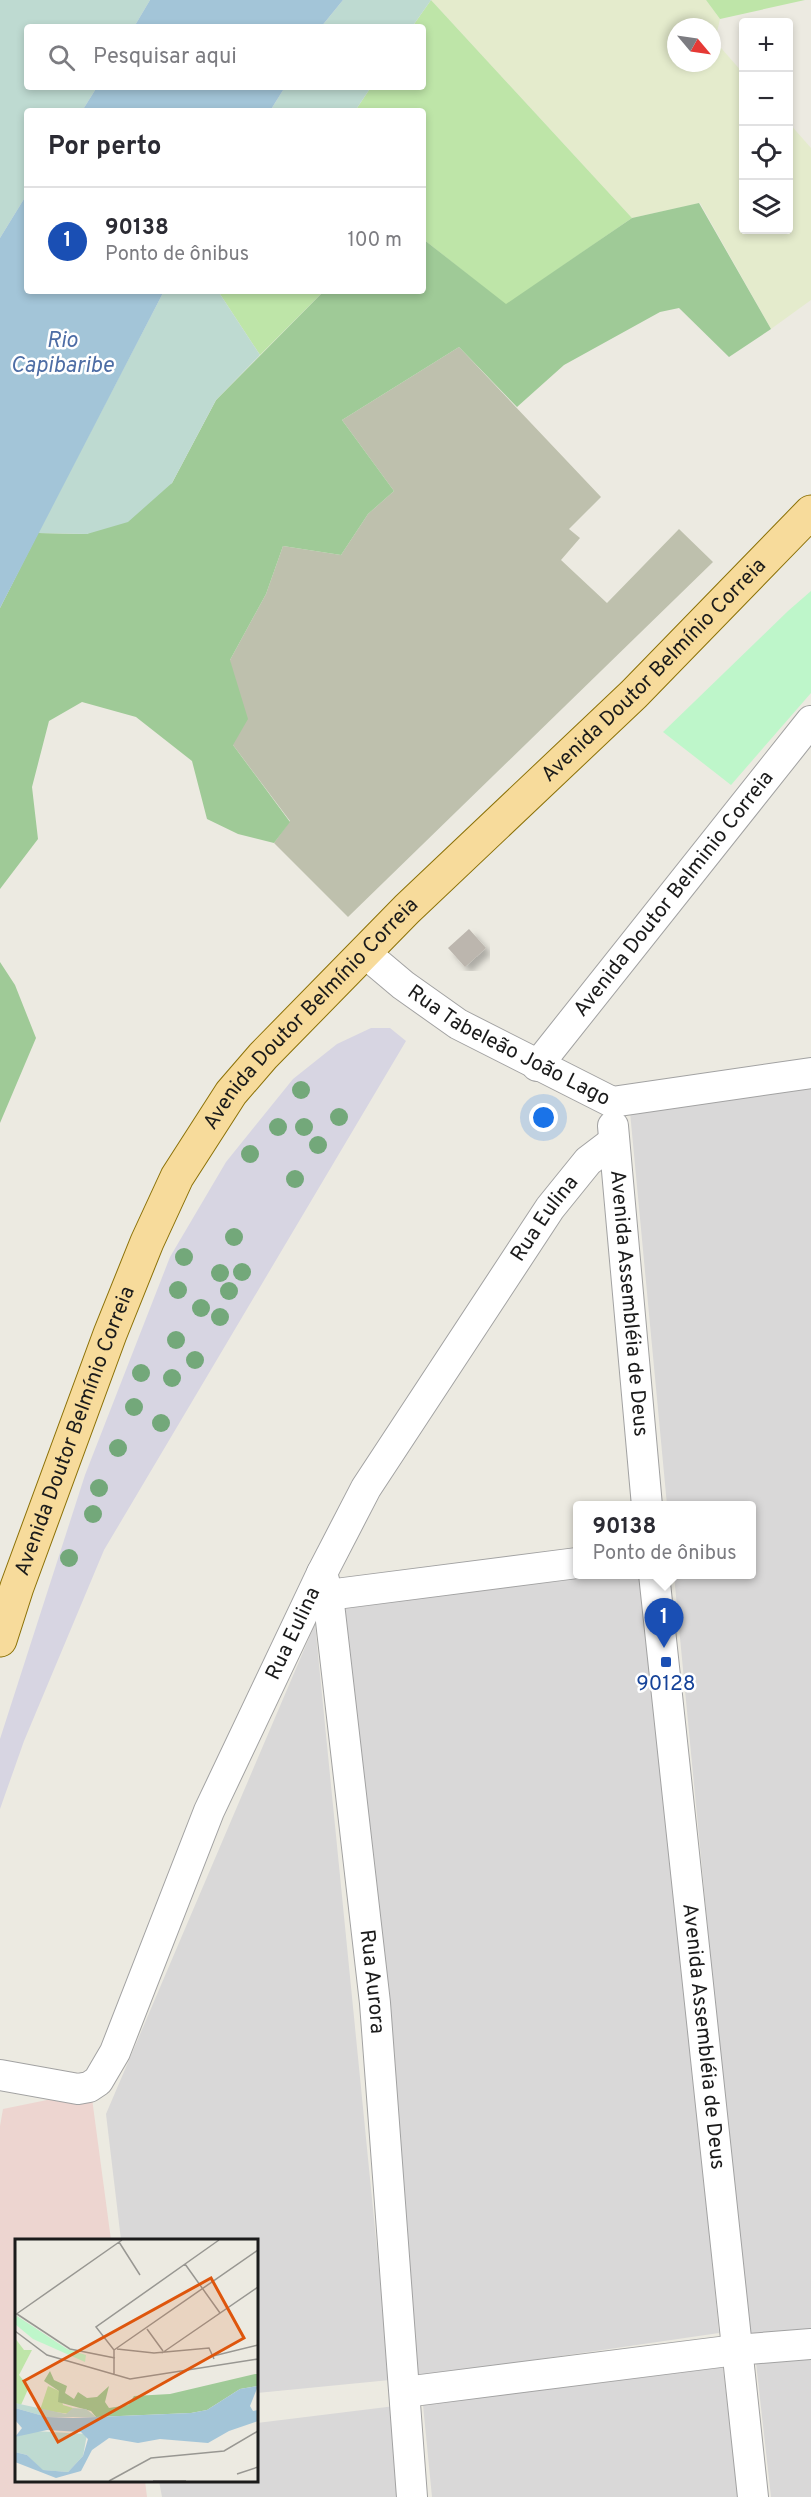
<!DOCTYPE html>
<html lang="pt">
<meta charset="utf-8">
<style>
:root{--surface:#fff;--page:#f7f7f7;--text:#2b2b33;--muted:#7c7c81;--line:#e1e1e2;--accent:#db2777}
body{margin:0;font-family:Overpass,sans-serif;background:var(--page);color:var(--text)}
.controls{position:absolute;right:18px;top:18px;display:grid;overflow:hidden;border-radius:6px;box-shadow:0 3px 9px #0003}
.controls button{width:54px;height:54px;display:grid;place-items:center;padding:0;border:0;border-bottom:2px solid var(--line);background:var(--surface);color:var(--text);font:30px sans-serif}
.compass{position:absolute;left:667px;top:18px;width:54px;height:54px;border-radius:50%;background:var(--surface);box-shadow:0 3px 9px #0003;rotate:119deg}
.you{position:absolute;left:544px;top:1118px;width:21px;height:21px;margin:-15px;border:4px solid #fff;border-radius:50%;background:#1a73e8;box-shadow:0 0 0 9px #1a73e833}
.badge{display:grid;place-items:center;width:39px;height:39px;border-radius:50%;background:var(--accent);color:#fff;font-size:20px;font-weight:700}
.pin{position:absolute;translate:-50% -50px;filter:drop-shadow(0 2px 3px #0008)}
.pin::after{content:'';position:absolute;top:32px;width:21px;height:18px;background:inherit;clip-path:polygon(0 0,100% 0,50% 100%)}
.popup{position:absolute;left:573px;top:1501px;width:183px;height:78px;box-sizing:border-box;display:grid;place-content:center;border-radius:6px;background:var(--surface);filter:drop-shadow(0 2px 4px #0005);font-size:20px;white-space:nowrap;color:var(--muted)}
.popup b{font-size:22px;color:var(--text)}
.popup::after{content:'';position:absolute;left:50%;top:100%;margin-left:-12px;border:12px solid transparent;border-top-color:var(--surface)}
.list{margin:0;padding:0;list-style:none}
h2{display:flex;justify-content:space-between;align-items:center;height:78px;margin:0;padding:0 24px;font-size:26px}
h2 small{font-size:20px;font-weight:400;color:var(--muted)}
.list li{display:grid;grid-template-columns:39px 1fr auto;gap:18px;align-items:center;box-sizing:border-box;height:108px;padding:0 24px;border-top:2px solid var(--line)}
.list b{display:block;font-size:22px;white-space:nowrap}
.list p{margin:0;font-size:20px;white-space:nowrap;color:var(--muted)}
.list em{font-size:20px;font-style:normal;color:var(--muted)}
.icon{flex:none;width:33px;height:33px;fill:none;stroke:currentColor;stroke-width:2;stroke-linecap:round;stroke-linejoin:round}
.map{position:relative;flex:none;width:811px;height:2497px;overflow:hidden}
.search{position:absolute;background:var(--surface);box-shadow:0 3px 9px #0003;left:24px;top:24px;width:402px;height:66px;display:flex;align-items:center;gap:15px;box-sizing:border-box;padding:0 21px;border-radius:6px;color:var(--muted);font-size:22px}
.panel{position:absolute;background:var(--surface);box-shadow:0 3px 9px #0003;left:24px;top:108px;width:402px;height:186px;border-radius:6px}
.map>svg:first-child{display:block}
</style>
<div class="map">
<svg width="811" height="2497" viewBox="0 0 811 2497">
<defs>
<filter id="shadow"><feDropShadow dx="5.5" dy="5.5" stdDeviation="3" flood-color="#0004"/></filter>
</defs>
<rect width="100%" height="100%" fill="#eceae1"/>
<path fill="#d9d8d8" d="M811,1089v1244l-64,6 -73,-764 77,-1v-68l-84,-1 -37,-393z
M577,1574l69,1 73,758 -303,44 -73,-770z
M315,1624l75,756 -133,13 -1,-153h-135l-15,-126z
M811,2357v140h-40l-15,-134z
M723,2367l15,130h-306l-9,-92z
M395,2406l9,91h-242l-3,-16 97,-1 1,-57z"/>
<path fill="#edd5d0" d="M91,2091l20,149h-95v240l129,1 2,16h-147v-371l3,-17z"/>
<path fill="#bec0ad" d="M459,347l142,150 -32,32 11,9 -19,22 46,43 72,-74 34,33 -365,355 -74,-74 16,-22 -57,-76 -3,-85 36,-66 17,-48 58,9 27,-41 26,-23 -52,-71z"/>
<path fill="#e4ebcc" fill-rule="evenodd" d="M431,0h275l14,19 -5,22 28,32 1,157h44l1,-107 22,25v152l-40,29 -71,-126 -68,15zM676,27h36v36h-36z"/>
<path fill="#bee5a8" d="M431,0l201,218 -126,87 -83,-66v-128h-68l16,-24h52v-60h-11z
M706,0h99l-85,19z
M218,291h106l-64,64z"/>
<path fill="#9fca97" d="M699,203l72,126 -42,28 -50,-49 -19,4 -96,53 -47,42 -58,-60 -117,73 52,71 -26,23 -27,41 -58,-9 -17,48 -36,66 18,59 -15,26 57,77 -16,21 -36,-9 -31,-15 -15,-58 -56,-44 -54,-15 -33,19 -17,66 6,52 -38,50v-281l38,-75 49,1 85,-51 44,-83 108,-109h99v-52l83,65 126,-86z
M0,962l15,23 21,53 -36,85z"/>
<path fill="#bedad1" d="M0,0h150l-16,27h-107v60h70l-15,24h-55v83l-27,44z
M343,0h88l-19,27h-91z
M285,87h86l-16,24h-85z
M164,291h54l42,64 -44,45 -44,83 -44,39 -41,12 -49,-1z"/>
<path fill="#bef6ca" d="M811,591v102l-80,92 -68,-53 125,-121z"/>
<path fill="#d7d5e2" d="M371,1028h19l16,13 -302,509 -80,191 -24,68v-70l85,-264 85,-218 56,-95 67,-83 44,-35z"/>
<path fill="#a3c5d8" d="M150,0h193l-22,27h-187z
M97,87h188l-15,24h-188z
M27,194v97h137l-164,317v-370z"/>
<path fill="#bcb6ae" filter="url(#shadow)" d="M469,929l17,19 -21,19 -17,-19z"/>
<g fill="none" stroke-linecap="round" stroke-linejoin="round">
<g stroke="#a2a2a2" stroke-width="32">
<g id="street">
<path id="s1" d="M365,953l38,32 55,39 154,78 199,-29"/>
<path id="s2" d="M537,1066l274,-345"/>
<path id="s3" d="M613,1126l34,380"/>
<path id="s4" d="M322,1573l6,22 47,408 37,494"/>
<path id="s5" d="M654,1574l99,923"/>
<path d="M328,1595l249,-32"/>
<path id="s6" d="M0,2075l78,14 11,-2 9,-6 17,-29 94,-241 113,-238 44,-85 184,-280 38,-47 25,-19"/>
<path d="M405,2392l331,-42 75,-6"/>
</g>
</g>
<g stroke="#8b7107" stroke-width="35">
<g id="primary">
<path id="s7" d="M0,1640l17,-53 93,-253 37,-92 30,-65 54,-84 32,-37 144,-147 227,-215 177,-182"/>
</g>
</g>
<use href="#street" stroke="#fff" stroke-width="30"/>
<use href="#primary" stroke="#f7db9b" stroke-width="33"/>
</g>
<g fill="#73a87a">
<circle cx="301" cy="1090" r="9"/>
<circle cx="339" cy="1117" r="9"/>
<circle cx="278" cy="1127" r="9"/>
<circle cx="304" cy="1127" r="9"/>
<circle cx="318" cy="1145" r="9"/>
<circle cx="250" cy="1154" r="9"/>
<circle cx="295" cy="1179" r="9"/>
<circle cx="234" cy="1237" r="9"/>
<circle cx="184" cy="1257" r="9"/>
<circle cx="242" cy="1272" r="9"/>
<circle cx="220" cy="1273" r="9"/>
<circle cx="178" cy="1290" r="9"/>
<circle cx="229" cy="1291" r="9"/>
<circle cx="201" cy="1308" r="9"/>
<circle cx="220" cy="1317" r="9"/>
<circle cx="176" cy="1340" r="9"/>
<circle cx="195" cy="1360" r="9"/>
<circle cx="141" cy="1373" r="9"/>
<circle cx="172" cy="1378" r="9"/>
<circle cx="134" cy="1407" r="9"/>
<circle cx="161" cy="1423" r="9"/>
<circle cx="118" cy="1448" r="9"/>
<circle cx="99" cy="1488" r="9"/>
<circle cx="93" cy="1514" r="9"/>
<circle cx="69" cy="1558" r="9"/>
</g>
<rect fill="#1a4fb4" stroke="#fff" stroke-width="2" x="660" y="1656" width="12" height="12" rx="3"/>
<g text-anchor="middle" dominant-baseline="central" stroke-width="5" stroke-linejoin="round" paint-order="stroke">
<g font-size="21" fill="#1b1b1b" stroke="#fff">
<text stroke="none"><textPath href="#s7" startOffset="1194">Avenida Doutor Belmínio Correia</textPath></text>
<text stroke="none"><textPath href="#s2" startOffset="220">Avenida Doutor Belminio Correia</textPath></text>
<text stroke="none"><textPath href="#s7" startOffset="708">Avenida Doutor Belmínio Correia</textPath></text>
<text stroke="none"><textPath href="#s1" startOffset="172">Rua Tabeleão João Lago</textPath></text>
<text stroke="none"><textPath href="#s6" startOffset="1076">Rua Eulina</textPath></text>
<text stroke="none"><textPath href="#s3" startOffset="178">Avenida Assembléia de Deus</textPath></text>
<text stroke="none"><textPath href="#s7" startOffset="222">Avenida Doutor Belmínio Correia</textPath></text>
<text stroke="none"><textPath href="#s6" startOffset="590">Rua Eulina</textPath></text>
<text stroke="none"><textPath href="#s4" startOffset="412">Rua Aurora</textPath></text>
<text stroke="none"><textPath href="#s5" startOffset="465">Avenida Assembléia de Deus</textPath></text>
</g>
<g font-size="21" fill="#164399" stroke="#fff">
<text x="666" y="1684">90128</text>
</g>
<g font-size="22" font-style="italic" fill="#4d6da5" stroke="#fff">
<text x="62" y="341">Rio<tspan x="62" dy="25">Capibaribe</tspan></text>
</g>
</g>
<g transform="translate(15 2239)">
<rect width="243" height="243" fill="#eceae1"/>
<path d="M0,99l9,12h8l-13,25 10,12 -8,18 -6,-2zM33,147l11,5 4,14 10,3 -3,6 -30,-4z" fill="#bee5a8"/>
<path d="M35,132l4,9 13,6 -2,7 9,6 4,-7 9,6 10,-1 12,-11 -4,16 4,6 19,-3 6,-9 36,-2 85,-20h3v12l-18,3 -33,21 -16,3 -95,4 -5,-6 -33,-9 1,-11 -15,-10z" fill="#9fca97"/>
<path d="M0,164l51,11 7,-6 13,1 10,8h-49l-32,-9zM19,192l53,3 -4,22 -15,16 -26,-2 -15,-15 -12,-3v-15z" fill="#bedad1"/>
<path d="M2,77l50,33 19,6 -1,7 -52,-23 -18,-15z" fill="#bef6ca"/>
<path d="M243,147l-8,20 3,5 5,-1v11l-29,10 -21,12 -48,-4 -22,4 -29,-5 -17,12 -11,21 -25,7 -41,-16v-10l12,3 16,15 25,2 15,-16 5,-17 -7,-7 -34,-2 -32,7 7,-9 -7,-8v-12l32,9 26,1 118,-5 16,-3 33,-21z" fill="#a3c5d8"/>
<path fill="none" stroke="#989792" stroke-width="1.5" d="M104,3l21,33M170,25l35,49M2,75l53,35 45,9M0,76l107,-75M132,90l16,22M0,92l32,24 83,24 128,-20M102,110l37,4 55,-5 5,11M99,111l144,-100M147,114l96,-66M198,117l45,-11M99,136v-25l-18,-23 123,-87M222,235l21,-7M94,242l42,-23 73,-7 34,-20M138,242h33"/>
<path fill="#de560d" fill-opacity="0.15" stroke="#de560d" stroke-width="3" d="M196,39l33,60 -186,104 -34,-61z"/>
<rect width="243" height="243" fill="none" stroke="#1b1b1b" stroke-width="3"/>
</g>
</svg>
<div class="controls">
<button>+</button>
<button>−</button>
<button><svg class="icon" aria-label="locate" viewBox="0 0 24 24"><circle cx="12" cy="12" r="6"/><path d="M12 2v4M12 18v4M2 12h4M18 12h4"/></svg></button>
<button><svg class="icon" aria-label="layers" viewBox="0 0 24 24"><path d="M12 4l9 5-9 5-9-5zM3 14l9 5 9-5"/></svg></button>
</div>
<svg class="compass" viewBox="-18 -18 36 36"><path d="M0-13l5 13h-10z" fill="#e53935"/><path d="M0 13l5-13h-10z" fill="#7c7c81"/></svg>
<div class="you"></div>
<div class="pin badge" style="left:664px;top:1648px;background:#1a4fb4">1</div>
<div class="popup"><b>90138</b>Ponto de ônibus</div>
<div class="search"><svg class="icon" aria-label="search" viewBox="0 0 24 24"><circle cx="10" cy="10" r="6"/><path d="M15 15l6 6"/></svg>Pesquisar aqui</div>
<section class="panel">
<h2>Por perto<small></small></h2>
<ul class="list">
<li><span class="badge" style="background:#1a4fb4">1</span><div><b>90138</b><p>Ponto de ônibus</p></div><em>100 m</em></li>
</ul>
</section>
</div>
